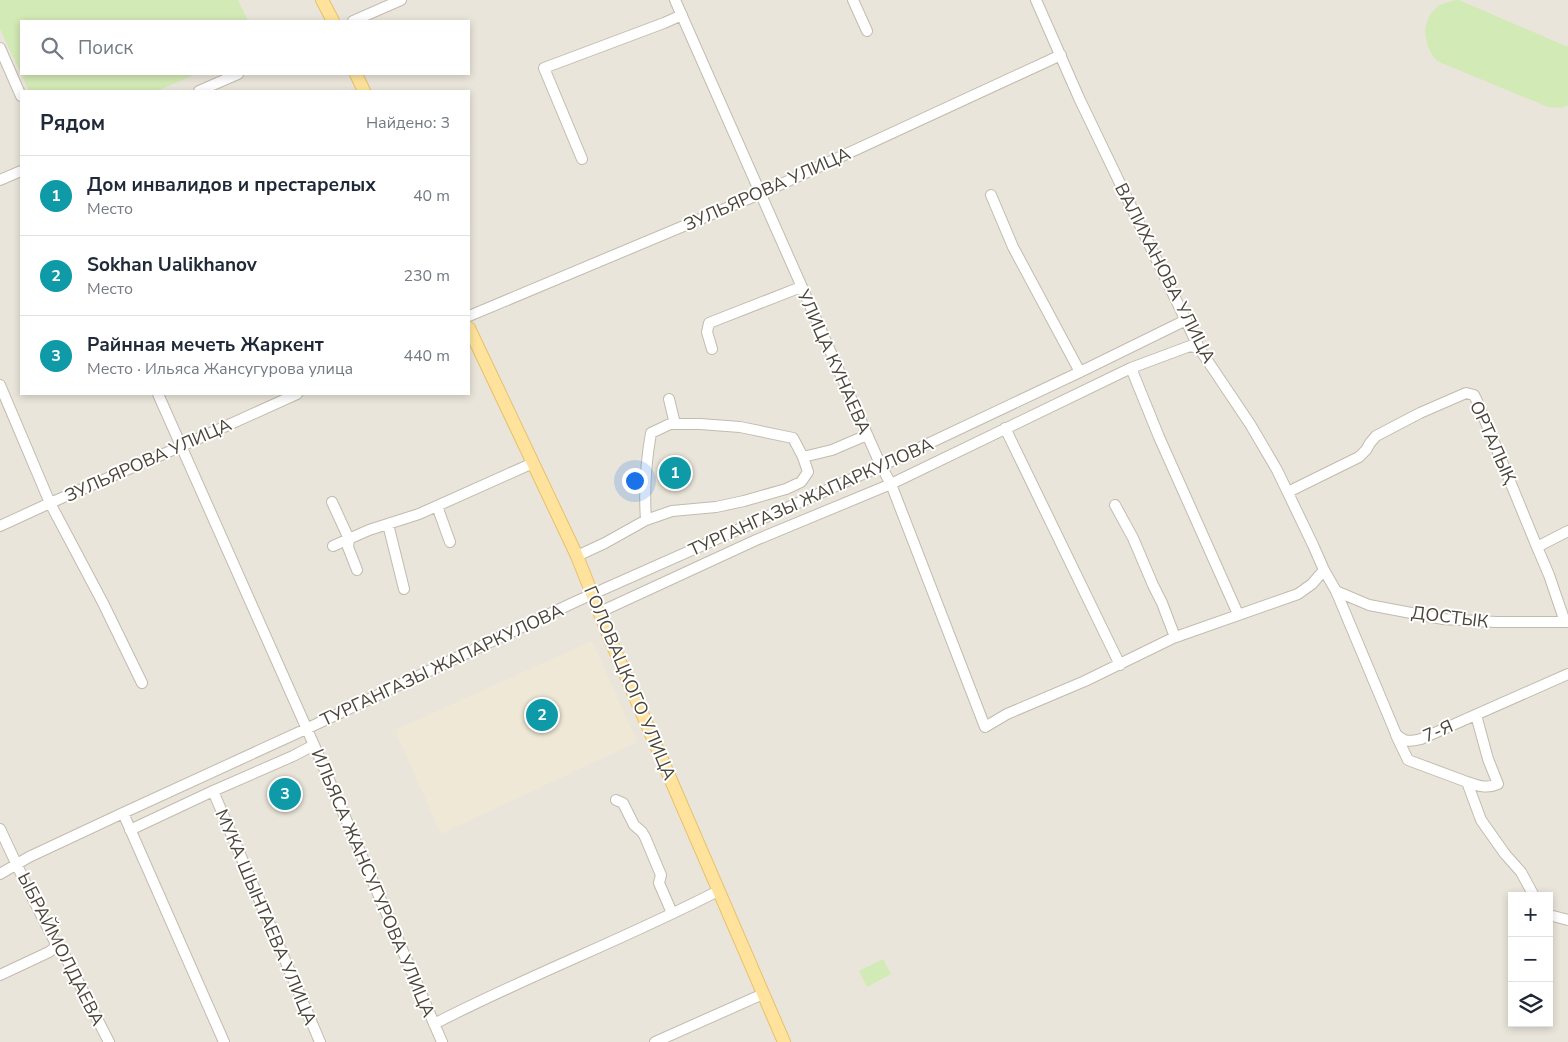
<!DOCTYPE html>
<html lang="ru">
<meta charset="utf-8">
<style>
:root{--surface:#fff;--page:#f2f2f3;--text:#1f2937;--muted:#747a83;--line:#e0e1e3;--accent:#fc3f1d}
body{margin:0;font-family:"Nunito Sans",sans-serif;background:var(--page);color:var(--text)}
.controls{position:absolute;right:15px;bottom:15px;display:grid;overflow:hidden;border-radius:0px;box-shadow:0 2px 8px #0003}
.controls button{width:45px;height:45px;display:grid;place-items:center;padding:0;border:0;border-bottom:1px solid var(--line);background:var(--surface);color:var(--text);font:25px sans-serif}
.you{position:absolute;left:634px;top:480px;width:18px;height:18px;margin:-12px;border:4px solid #fff;border-radius:50%;background:#1a73e8;box-shadow:0 0 0 8px #1a73e833}
.badge{display:grid;place-items:center;width:32px;height:32px;border-radius:50%;background:var(--accent);color:#fff;font-size:16px;font-weight:700}
.pin{position:absolute;translate:-50% -50%;border:2px solid #fff;box-shadow:0 1px 5px #0006}
.list{margin:0;padding:0;list-style:none}
h2{display:flex;justify-content:space-between;align-items:center;height:65px;margin:0;padding:0 20px;font-size:21px}
h2 small{font-size:16px;font-weight:400;color:var(--muted)}
.list li{display:grid;grid-template-columns:32px 1fr auto;gap:15px;align-items:center;box-sizing:border-box;height:80px;padding:0 20px;border-top:1px solid var(--line)}
.list b{display:block;font-size:19px;white-space:nowrap}
.list p{margin:0;font-size:16px;white-space:nowrap;color:var(--muted)}
.list em{font-size:16px;font-style:normal;color:var(--muted)}
.icon{flex:none;width:28px;height:28px;fill:none;stroke:currentColor;stroke-width:2;stroke-linecap:round;stroke-linejoin:round}
.map{position:relative;flex:none;width:1568px;height:1042px;overflow:hidden}
.search{position:absolute;background:var(--surface);box-shadow:0 2px 8px #0003;left:20px;top:20px;width:450px;height:55px;display:flex;align-items:center;gap:12px;box-sizing:border-box;padding:0 18px;border-radius:0px;color:var(--muted);font-size:19px}
.panel{position:absolute;background:var(--surface);box-shadow:0 2px 8px #0003;left:20px;top:90px;width:450px;height:305px;border-radius:0px}
.map>svg:first-child{display:block}
</style>
<div class="map">
<svg width="1568" height="1042" viewBox="0 0 1568 1042">
<rect width="100%" height="100%" fill="#f6f3ec"/>
<path fill="#eae5da" fill-rule="evenodd" d="M0,0h1568v1042h-1568zM21,21h448v53h-448zM21,91h448v303h-448zM1512,896h37v127h-37z"/>
<path fill="#efe8d6" d="M592,641l45,101 -196,92 -46,-104z"/>
<path fill="#d2eab5" d="M0,0h238l10,21h-227v53h175l-39,17h-128l-29,-62z
M1455,0h4l109,47v58l-6,3 -14,-1 -111,-46c-14,-16 -18,-42 3,-56 4,-2 10,-3 15,-5z
M883,959l8,15 -24,13 -8,-16z"/>
<g fill="none" stroke-linecap="round" stroke-linejoin="round">
<g stroke="#c2bbae" stroke-width="12">
<path id="minor" d="M675,0l206,466 10,18 94,243 22,-13 78,-33 88,-43 125,-44 14,-10 12,-14
M853,0l14,31
M1036,0l43,98 120,250 51,76 27,46 36,75 11,25 12,21 60,143c8,8 13,8 25,5l147,-65
M353,21l48,-21
M0,48l21,48
M199,91l39,-17
M582,159l-38,-91 120,-45 18,-8
M0,180l21,-9
M991,195l22,52 67,125
M469,316l291,-122 301,-139
M712,349l-5,-17 2,-9 92,-36
M1131,368l28,69 79,177
M0,385l50,118 53,100 39,80
M158,394l156,351 128,297
M669,399l6,25
M1005,428l115,237
M1288,492l71,-35 7,-7 4,-7 6,-7 19,-10 25,-13 46,-20 8,2 3,6 60,146
M332,502l17,37 -1,8 9,23
M1115,505l18,33 20,47 9,18 13,34
M437,506l13,36
M646,520c-2,-29 0,-59 5,-87l19,-9h30l40,3 53,11 10,19
M388,524l16,65
M0,526l50,-23 132,-57 115,-52
M333,546l36,-16 50,-16 114,-51
M577,556l28,-13 41,-23 26,-9 44,-4 28,-6 42,-12 15,-7 7,-10 -5,-15 29,-7 35,-15
M1336,591l33,14 74,14 53,3h72
M600,612l156,-72 135,-56 240,-116 59,-22 9,2
M1565,622l-16,-47 -12,-28 31,-16
M1396,735l12,25 59,22 14,38 24,34 16,18 13,24
M1467,782c11,4 20,7 31,2l-10,-25 -12,-44
M213,791l107,251
M616,800l7,3 11,22 8,7 3,5 13,31 3,7 -2,8 13,30
M123,813l101,229
M0,829l31,66 26,51 6,6 46,90
M130,830l83,-39 80,-35 21,-11
M0,874l29,-17 94,-44 183,-84 271,-128 304,-135 199,-94 106,-52
M1549,915l19,5
M0,975l49,-23 8,-6
M434,1024c93,-48 191,-85 284,-133
M655,1042l108,-48"/>
</g>
<g stroke="#e6c16a" stroke-width="14">
<path id="major" d="M322,0l11,21
M356,74l8,17
M469,328l108,228 33,83 174,403"/>
</g>
<use href="#minor" stroke="#fff" stroke-width="10"/>
<use href="#major" stroke="#ffe39c" stroke-width="12"/>
</g>
<g text-anchor="middle" dominant-baseline="central" stroke-width="4" stroke-linejoin="round" paint-order="stroke">
<g font-size="18" fill="#4b4439" stroke="#fff">
<text transform="translate(767 189) rotate(-24)">ЗУЛЬЯРОВА УЛИЦА</text>
<text transform="translate(1165 273) rotate(63)">ВАЛИХАНОВА УЛИЦА</text>
<text transform="translate(834 362) rotate(66)">УЛИЦА КУНАЕВА</text>
<text transform="translate(1493 442) rotate(66)">ОРТАЛЫҚ</text>
<text transform="translate(148 460) rotate(-24)">ЗУЛЬЯРОВА УЛИЦА</text>
<text transform="translate(811 497) rotate(-24)">ТУРГАНГАЗЫ ЖАПАРКУЛОВА</text>
<text transform="translate(1450 617) rotate(7)">ДОСТЫК</text>
<text transform="translate(442 665) rotate(-25)">ТУРГАНГАЗЫ ЖАПАРКУЛОВА</text>
<text transform="translate(630 683) rotate(67)">ГОЛОВАЦКОГО УЛИЦА</text>
<text transform="translate(1438 731) rotate(-23)">7-Я</text>
<text transform="translate(373 883) rotate(67)">ИЛЬЯСА ЖАНСУГУРОВА УЛИЦА</text>
<text transform="translate(266 917) rotate(67)">МУКА ШЫНТАЕВА УЛИЦА</text>
<text transform="translate(61 949) rotate(63)">ЫБРАЙМОЛДАЕВА</text>
</g>
</g>
</svg>
<div class="controls">
<button>+</button>
<button>−</button>
<button><svg class="icon" aria-label="layers" viewBox="0 0 24 24"><path d="M12 4l9 5-9 5-9-5zM3 14l9 5 9-5"/></svg></button>
</div>
<div class="you"></div>
<div class="pin badge" style="left:675px;top:473px;background:#0f9aa8">1</div>
<div class="pin badge" style="left:542px;top:715px;background:#0f9aa8">2</div>
<div class="pin badge" style="left:285px;top:794px;background:#0f9aa8">3</div>
<div class="search"><svg class="icon" aria-label="search" viewBox="0 0 24 24"><circle cx="10" cy="10" r="6"/><path d="M15 15l6 6"/></svg>Поиск</div>
<section class="panel">
<h2>Рядом<small>Найдено: 3</small></h2>
<ul class="list">
<li><span class="badge" style="background:#0f9aa8">1</span><div><b>Дом инвалидов и престарелых</b><p>Место</p></div><em>40 m</em></li>
<li><span class="badge" style="background:#0f9aa8">2</span><div><b>Sokhan Ualikhanov</b><p>Место</p></div><em>230 m</em></li>
<li><span class="badge" style="background:#0f9aa8">3</span><div><b>Райнная мечеть Жаркент</b><p>Место · Ильяса Жансугурова улица</p></div><em>440 m</em></li>
</ul>
</section>
</div>
